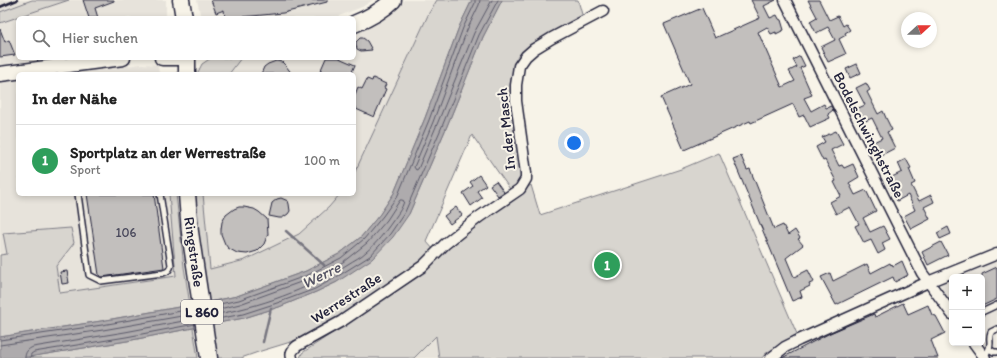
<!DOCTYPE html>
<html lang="de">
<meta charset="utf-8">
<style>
:root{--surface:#fff;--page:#f6f6f6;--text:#222;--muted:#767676;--line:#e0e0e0;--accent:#d1495b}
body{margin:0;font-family:Itim,sans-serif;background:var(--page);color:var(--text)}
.controls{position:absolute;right:12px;bottom:12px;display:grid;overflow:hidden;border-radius:6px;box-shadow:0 2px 6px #0003}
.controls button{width:36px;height:36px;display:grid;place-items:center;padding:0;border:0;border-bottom:1px solid var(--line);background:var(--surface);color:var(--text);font:20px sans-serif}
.compass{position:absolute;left:901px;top:12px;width:36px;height:36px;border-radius:50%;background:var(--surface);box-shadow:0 2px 6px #0003;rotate:69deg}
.you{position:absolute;left:574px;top:143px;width:14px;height:14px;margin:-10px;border:3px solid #fff;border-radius:50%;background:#1a73e8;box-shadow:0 0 0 6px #1a73e833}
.badge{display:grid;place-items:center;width:26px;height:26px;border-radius:50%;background:var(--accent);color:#fff;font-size:13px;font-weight:700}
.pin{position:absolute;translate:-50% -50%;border:2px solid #fff;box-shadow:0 1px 4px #0006}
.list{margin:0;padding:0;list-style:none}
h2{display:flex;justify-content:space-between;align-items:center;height:52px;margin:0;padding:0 16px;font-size:17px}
h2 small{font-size:13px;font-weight:400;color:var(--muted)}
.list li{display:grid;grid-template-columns:26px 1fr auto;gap:12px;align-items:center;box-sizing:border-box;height:72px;padding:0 16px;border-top:1px solid var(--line)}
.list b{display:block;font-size:15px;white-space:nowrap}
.list p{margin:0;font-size:13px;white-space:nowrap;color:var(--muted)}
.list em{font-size:13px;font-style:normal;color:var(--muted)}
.icon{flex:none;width:22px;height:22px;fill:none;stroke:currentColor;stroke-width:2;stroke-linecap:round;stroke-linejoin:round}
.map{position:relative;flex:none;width:997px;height:358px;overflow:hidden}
.search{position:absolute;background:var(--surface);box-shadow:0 2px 6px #0003;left:16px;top:16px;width:340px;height:44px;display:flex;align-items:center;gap:10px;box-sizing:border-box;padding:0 14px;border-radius:6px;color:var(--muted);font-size:15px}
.panel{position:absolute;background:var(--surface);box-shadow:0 2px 6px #0003;left:16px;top:72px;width:340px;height:124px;border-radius:6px}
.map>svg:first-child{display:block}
</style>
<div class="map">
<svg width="997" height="358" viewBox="0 0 997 358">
<rect width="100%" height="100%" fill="#f7f3e8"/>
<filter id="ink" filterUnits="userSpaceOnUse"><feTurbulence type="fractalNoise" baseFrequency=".025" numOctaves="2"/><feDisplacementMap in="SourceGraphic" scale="8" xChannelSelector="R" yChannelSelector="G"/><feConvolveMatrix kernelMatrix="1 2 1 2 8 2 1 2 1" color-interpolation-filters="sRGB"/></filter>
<g filter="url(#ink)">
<path fill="#e7e3db" d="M0,0h32l-32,12z
M69,0h97v18h-148v40h30l-48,7v-42z
M197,0h176l-11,7 -23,9 -15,2h-123z
M404,0h33l-8,13 -75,161v-100h-125l12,-16h113v-25l19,-8 18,-12z
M142,64l16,1 1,9h-96z
M18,79v115h152l7,82 -117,17 -4,-27 18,-23 -3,-15 -68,5 4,21 -7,1v-173z
M203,194h137l-11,13 -30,27 -54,26 -35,10z
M997,258v100h-8l-12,-15h5v-66h-30v34l-11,-14 -2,-11 6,-9z
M436,336l3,22h-25z"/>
<path fill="#d8d5cf" stroke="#7d7c85" d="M32,0h37l-69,23v-11z
M437,0h35l-13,27 -34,91 -31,75 -14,21 -19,23 -22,17 -33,17 -69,25 -28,6 -13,-84 -2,-24h9l7,75 35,-9 54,-26 30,-27 11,-13h14v-20l75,-161z
M502,0h76l5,18 -65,45 5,119 -11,10 -40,-57 -46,106 8,9 -22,21 -105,66 -46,14 -20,7h-24l-5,-34 32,-6 35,-11 37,-15 21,-10 72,-68 38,-88 36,-89z
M211,58h30l-12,16h-32l5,-10z
M719,153l78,181 -32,20 -3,4h-323l-3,-22 -22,22h-114l2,-5 117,-77 20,-23 39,-33 53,-35 9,30 141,-46z
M169,194h7l8,73 6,38 -89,16 -101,16v-82l7,-1 -4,-21 68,-5 3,15 -18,23 4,27 116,-17z
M193,328l5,30h-176l105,-17z"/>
<path fill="#aeabad" stroke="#76747f" d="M472,0h30l-19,37 -36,89 -38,88 -16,23 -21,22 -35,23 -21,10 -37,15 -35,11 -51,10 -66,13 -105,17h-22v-21l101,-16 89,-16 19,-3 28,-6 69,-25 33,-17 22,-17 19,-23 14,-21 31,-75 34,-91z"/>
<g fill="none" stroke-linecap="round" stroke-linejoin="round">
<path stroke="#5a5969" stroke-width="1" d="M480,0l-1,5 -12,25 -34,92 -19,45 2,3 2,-1 20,-47 36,-89 18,-33
M210,306l29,-6 69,-25 33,-17 23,-19 19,-23 15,-21 31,-75 34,-92 12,-25v-3
M211,311l29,-7 69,-25 34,-17 24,-19 20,-23 13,-20h2l2,1c-2,8 -7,14 -12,21 -7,10 -16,22 -26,30 -5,5 -12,8 -18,12 -41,26 -88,43 -136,51
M212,320l31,-6 34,-11 38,-14 20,-11 35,-22 20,-22 15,-22 38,-88 36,-89 19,-35
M0,340l102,-15 90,-16
M0,345l103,-15 90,-16
M25,358c0,-6 3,-9 8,-11l92,-15 69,-13
M30,358l1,-4 3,-2 92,-15 69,-13"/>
<path stroke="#76747f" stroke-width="2.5" d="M286,231l38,34
M263,342l8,-34"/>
</g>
<path fill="#c2bfbd" stroke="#22223b" d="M83,0h31v1l-19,7 3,10h-9z
M211,0h116v2l-44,11 -31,3 -27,2 -1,-8 -8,3z
M751,0h25l-12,6 6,12 7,-3 2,4 2,1 3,10 -8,4v-2l-5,2 -4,-7 -9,5 24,55 13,-6 -6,-10 8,-4 -4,-7 7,-4 5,10 -5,2 12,27 -8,3 7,13 13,-7 2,4 5,-2 2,4 -5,4 2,4 -20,9 -6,-12 -5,2 -6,-13 -42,19 -1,-2 -66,29 -23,-53 29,-13 -26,-60 38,-16 13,30 45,-20z
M808,0h11l10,20 9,-4 5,10 3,-2 4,6 -5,3 1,2 -7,4 7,15 -18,8 -7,-15 14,-7 -7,-13 -12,6 -6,-12 7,-4z
M0,29l5,13 4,-2 6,15 -15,2z
M360,38h3l4,3 5,9 -11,1 -4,-2 -1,-5v-2z
M326,58h13l16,7 -4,9h-32z
M276,61l6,1 4,4 6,8h-31l3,-7 4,-3z
M857,64l4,9 -11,5 -4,-9z
M373,78l13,6 -2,4 2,1 -12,28 -18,-8v-1l-2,-1v-10l4,-10 4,2 5,-10 5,2z
M866,83l4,7 -3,2 11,22 5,-3 3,7 6,12 -5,2 8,16 -19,10 -7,-14 13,-6 -10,-20 -13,6 -7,-13 13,-6 -9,-17z
M836,131l7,13 -12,6 8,16 3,-1 2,3 9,-4 6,13 -10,6 6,12 11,-5 10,21 -13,7 7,14 13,-6 7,13 -8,4 3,7 -7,4 -7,-14 -7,3 -9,-17 4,-2 -9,-17 -14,7 -6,-12 11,-6 -7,-14 2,-1 -11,-21 -2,1 -7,-14 9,-5 -3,-5z
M741,156l6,14 3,-1 24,60 9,-4 5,10 7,-5 5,8 -2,1 5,6 -17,13 8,19 14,-7 6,12 -5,2 1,2 -10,5 2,6 -10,4 -59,-142z
M906,159l5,9 -2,1 6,14 -4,2 8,16 12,-6 3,7 -10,5 6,12 -19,10 -7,-13 11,-6 -7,-15 -11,6 -11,-21 16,-8 -4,-9z
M479,175l7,10 -9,6 5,7 -11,8 -8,-13 10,-7 -3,-4z
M496,181l8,11 -6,4 -8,-11z
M87,194h67l10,74 -62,9 -3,-2z
M281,198l7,3 1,3 1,7 -2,3 -6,4h-3l-10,-2 3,-13 5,-4z
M239,207h5l10,2 5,3 8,7 1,15 -4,10 -7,7 -10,3 -10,-1 -9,-5 -3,-4 -4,-10v-5l1,-7 4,-7 8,-6z
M456,207l6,8 -12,9 -6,-8z
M948,227l3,7 -11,5 -3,-6z
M941,242l7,13 -20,10 -6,-13z
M902,261l6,14 -13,7 -2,-5 -57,28 -15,-28 9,-4 3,8 34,-17 4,9 19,-10 1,2 1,-1 1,2z
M997,267v32l-15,7v-32z
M67,271l2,12 -7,1 -2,-12z
M903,303l5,11 20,-9 4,10 4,1 9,17 -14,7 7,18h-156l48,-25 44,-19 1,3z"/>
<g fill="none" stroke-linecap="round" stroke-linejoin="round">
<g stroke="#22223b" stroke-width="8">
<path id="lane" d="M78,194l11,81 12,6 62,-8c5,-1 7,-3 8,-8l-11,-71
M982,312l15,-7
M989,349l5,3h3
M984,357c3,-4 6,-9 6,-14 0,-5 -1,-6 1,-11l6,-3"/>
</g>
<g stroke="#22223b" stroke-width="13">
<path id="street" d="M785,0l137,273 30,41
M974,343l11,15
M292,358c-2,-6 1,-8 5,-12l45,-25 81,-55 22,-22 34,-27 41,-28 6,-10v-6l-10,-72v-16l3,-19 7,-10 8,-7 18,-11 51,-27
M771,358l14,-11 14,-7 129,-58 69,-28"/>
</g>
<g stroke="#22223b" stroke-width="17">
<path id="secondary" d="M162,58h22
M0,74l123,-16"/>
</g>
<g stroke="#22223b" stroke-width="19">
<path id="primary" d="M181,0l3,18
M354,24c15,-6 28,-13 39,-24
M187,58v16
M187,194l3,38 19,126"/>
</g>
<use href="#lane" stroke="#f7f3e8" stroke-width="5"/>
<use href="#street" stroke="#f7f3e8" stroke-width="10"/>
<use href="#secondary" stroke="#f7f3e8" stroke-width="14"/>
<use href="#primary" stroke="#f7f3e8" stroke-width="16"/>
<path stroke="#22223b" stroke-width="2.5" d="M0,7l17,-7"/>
</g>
</g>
<g text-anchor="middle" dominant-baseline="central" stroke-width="4" stroke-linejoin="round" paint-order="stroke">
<g font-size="13" fill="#4a495c">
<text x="126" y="232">106</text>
</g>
<rect fill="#f7f3e8" stroke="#62616f" stroke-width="1" x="181" y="300" width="42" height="24" rx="3"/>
<g font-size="14" font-weight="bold" fill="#22223b">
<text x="202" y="312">L 860</text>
</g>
<g font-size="15" fill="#22223b" stroke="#f7f3e8">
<text transform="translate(506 129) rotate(-96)">In der Masch</text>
<text transform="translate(869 135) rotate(63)">Bodelschwinghstraße</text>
<text transform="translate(194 252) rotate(82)">Ringstraße</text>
<text transform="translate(346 298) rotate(-33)">Werrestraße</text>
</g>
<g font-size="16" font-style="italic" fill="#535263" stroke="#f7f3e8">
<text transform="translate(321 275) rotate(-26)">Werre</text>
</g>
</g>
</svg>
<div class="controls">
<button>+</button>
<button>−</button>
</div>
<svg class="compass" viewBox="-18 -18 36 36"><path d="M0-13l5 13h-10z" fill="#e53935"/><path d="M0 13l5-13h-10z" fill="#767676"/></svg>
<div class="you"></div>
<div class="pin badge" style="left:607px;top:265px;background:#2e9e5b">1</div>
<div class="search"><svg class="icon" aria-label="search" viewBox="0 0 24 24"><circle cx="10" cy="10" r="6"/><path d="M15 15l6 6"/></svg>Hier suchen</div>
<section class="panel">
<h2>In der Nähe<small></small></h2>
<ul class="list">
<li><span class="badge" style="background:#2e9e5b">1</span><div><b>Sportplatz an der Werrestraße</b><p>Sport</p></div><em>100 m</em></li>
</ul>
</section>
</div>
